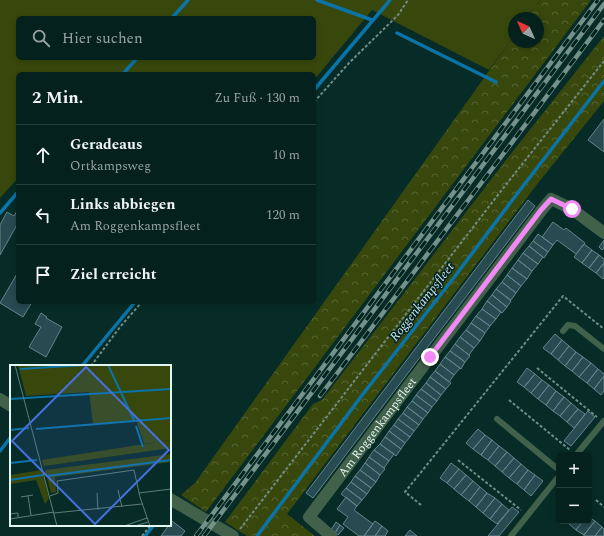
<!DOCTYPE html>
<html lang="de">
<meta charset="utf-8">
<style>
:root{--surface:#05211d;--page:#0e2926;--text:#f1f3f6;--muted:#97a3a4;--line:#263e3b}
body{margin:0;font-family:Spectral,serif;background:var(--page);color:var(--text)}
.controls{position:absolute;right:12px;bottom:12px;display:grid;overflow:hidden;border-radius:6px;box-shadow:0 2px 6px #0003}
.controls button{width:36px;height:36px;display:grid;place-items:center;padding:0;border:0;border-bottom:1px solid var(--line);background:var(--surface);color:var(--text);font:20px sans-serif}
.compass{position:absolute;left:508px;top:12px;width:36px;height:36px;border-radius:50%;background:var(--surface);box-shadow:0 2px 6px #0003;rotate:315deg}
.stop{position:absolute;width:12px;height:12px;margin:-9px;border:3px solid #f18af4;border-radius:50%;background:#fff}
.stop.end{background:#f18af4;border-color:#fff;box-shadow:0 1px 4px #0008}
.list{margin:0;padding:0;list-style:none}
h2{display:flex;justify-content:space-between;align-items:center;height:52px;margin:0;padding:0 16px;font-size:17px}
h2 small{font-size:13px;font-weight:400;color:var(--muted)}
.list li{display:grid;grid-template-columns:26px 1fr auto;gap:12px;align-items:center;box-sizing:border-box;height:60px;padding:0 16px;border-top:1px solid var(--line)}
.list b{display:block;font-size:15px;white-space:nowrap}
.list p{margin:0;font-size:13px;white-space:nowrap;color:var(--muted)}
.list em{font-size:13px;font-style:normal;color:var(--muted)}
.icon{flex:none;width:22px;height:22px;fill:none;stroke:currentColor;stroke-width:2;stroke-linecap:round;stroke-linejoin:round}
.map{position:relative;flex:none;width:604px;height:536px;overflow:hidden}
.search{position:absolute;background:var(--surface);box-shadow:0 2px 6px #0003;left:16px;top:16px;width:300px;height:44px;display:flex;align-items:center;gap:10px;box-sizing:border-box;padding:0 14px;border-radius:6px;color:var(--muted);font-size:15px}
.panel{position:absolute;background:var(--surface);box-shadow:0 2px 6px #0003;left:16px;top:72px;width:300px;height:232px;border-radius:6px}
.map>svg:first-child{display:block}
</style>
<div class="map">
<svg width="604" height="536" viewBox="0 0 604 536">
<defs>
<pattern id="forest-crowns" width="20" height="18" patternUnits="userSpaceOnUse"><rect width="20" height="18" fill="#38480c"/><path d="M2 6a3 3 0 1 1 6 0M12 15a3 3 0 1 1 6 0" fill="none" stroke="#556330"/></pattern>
</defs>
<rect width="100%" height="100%" fill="#072c27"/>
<path fill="#38480c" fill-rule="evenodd" d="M0,0h540l-13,18h-13v18l-25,34 -117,-60 -58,70v-6h-296v104l-18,20zM18,18h296v40h-296z"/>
<path fill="url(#forest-crowns)" d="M540,0h51l-385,512 -25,-17 14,-12 319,-447v6h24v-24h-11z
M604,36v65l-66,82 -251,331 28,22h-68l-22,-14 88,-118 9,-4 184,-240z"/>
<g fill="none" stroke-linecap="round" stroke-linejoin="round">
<path stroke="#0a74a8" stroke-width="3.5" d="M317,0l55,20
M172,18l16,-18
M397,33l99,49
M123,74l14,-16
M314,90l76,-90
M0,213l18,-21
M82,366l53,-64
M0,451l11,-14
M145,536l9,-11
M257,536l106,-142 89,-114 68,-90 84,-109"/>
</g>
<path fill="#274b51" stroke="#61868d" d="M604,119v33l-16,-12z
M528,200l7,6 -222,292 -7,-5z
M18,209v14l-18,32v-30l7,-13 7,4z
M553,222l11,8 2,-2 19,15 -9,11 -19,-14 -4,5 -11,-8z
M538,234l15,11 -5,7 -15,-11z
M604,240v8l-2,2 -3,-3z
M533,241l15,11 -4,6 -15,-12z
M584,244l8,6 -10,13 -8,-6z
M529,246l14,11 -5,7 -15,-11z
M592,250l7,5 -10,13 -7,-5z
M523,253l15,11 -6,7 -14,-11z
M599,255l5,4v4l-8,10 -7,-5z
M518,260l14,11 -5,8 -15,-11z
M604,263v15l-1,1 -7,-6z
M512,268l15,11 -6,7 -14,-11z
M18,272v30h14l-9,15 -23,-14z
M507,275l14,11 -5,7 -14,-11z
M502,282l14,11 -5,7 -15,-11z
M496,289l15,12 -4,6 -15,-12z
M492,295l15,12 -5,6 -15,-12z
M487,301l14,11 -5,7 -14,-10z
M482,309l14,10 -6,7 -14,-10z
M41,313l6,4 -1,1 16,9 -16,30 -17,-10 12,-20 -6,-3z
M476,316l14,10 -5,7 -14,-10z
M471,323l14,10 -5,8 -14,-11z
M466,330l14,11 -6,7 -14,-11z
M555,334l7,6 -11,14 -8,-6z
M460,337l14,11 -5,7 -14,-11z
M562,340l7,6 -11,14 -7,-6z
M455,344l15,12 -5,6 -15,-11z
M569,346l7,6 -11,14 -7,-6z
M450,351l15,11 -4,7 -16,-12z
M576,352l7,5 -11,14 -7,-5z
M445,357l15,11 -6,7 -14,-11z
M583,357l8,6 -12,14 -7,-6z
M591,363l7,6 -11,14 -8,-6z
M440,364l14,11 -5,7 -14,-11z
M527,368l8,6 -11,13 -7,-5z
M598,369l6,5v2l-10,13 -7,-6z
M435,371l16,12 -5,6 -16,-12z
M535,374l7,6 -11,13 -7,-6z
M604,376v15l-3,4 -7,-6z
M430,377l16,12 -5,6 -15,-12z
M542,380l7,5 -11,14 -7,-6z
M426,383l15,12 -4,6 -16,-12z
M549,385l7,6 -10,14 -8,-6z
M421,389l16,12 -5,6 -16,-12z
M556,391l8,6 -11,14 -7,-6z
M416,395l16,12 -4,6 -16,-12z
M564,397l7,6 -11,13 -7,-5z
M412,401l16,12 -5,6 -16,-12z
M571,403l7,6 -11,13 -7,-6z
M407,407l16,12 -4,6 -16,-12z
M578,409l7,5 -11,14 -7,-6z
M588,411l7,6 -24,29 -7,-5z
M403,413l16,12 -5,6 -16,-12z
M398,419l16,12 -4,6 -16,-12z
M394,425l16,12 -5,6 -16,-12z
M478,429l7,6 -12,14 -7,-6z
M389,431l16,12 -4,6 -16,-12z
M485,435l7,5 -11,15 -8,-6z
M385,437l16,12 -5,7 -16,-12z
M492,440l7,6 -11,14 -7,-5z
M380,444l14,10 -5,7 -15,-11z
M499,446l8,6 -12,14 -7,-6z
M374,450l15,11 -5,7 -15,-11z
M507,452l7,6 -12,14 -7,-6z
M369,457l16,12 -5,6 -15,-12z
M514,458l7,6 -12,14 -7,-6z
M365,463l15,12 -4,7 -16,-12z
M451,463l8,6 -12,14 -7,-5z
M521,464l7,6 -11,14 -8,-6z
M459,469l7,6 -12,14 -7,-6z
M360,470l16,12 -5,6 -16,-12z
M528,470l7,5 -11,15 -7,-6z
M466,475l7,6 -12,14 -7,-6z
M535,475l8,6 -12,15 -7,-6z
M355,476l16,12 -4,6 -16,-12z
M473,481l7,6 -11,14 -8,-6z
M351,482l16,12 -5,6 -16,-12z
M480,487l7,6 -11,14 -7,-6z
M346,488l16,12 -5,6 -16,-12z
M487,493l8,5 -12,15 -7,-6z
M346,497l11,9 -3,4 19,14 -9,12h-5l-16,-12 5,-7 -11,-8z
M495,498l7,6 -12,15 -7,-6z
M502,504l7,6 -12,14 -7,-5z
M512,507l7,5 -20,24h-11z
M589,517l6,4 -11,14 -8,-5 7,-9h6z
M172,521l13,10 -4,5h-20l8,-11h1z
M375,521l7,5 -7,10h-11z
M571,521h12l-7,9 -7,-6z
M595,521l7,6 -7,9h-11v-1z
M336,522l4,3 -5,8 -4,-3z
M340,525l4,3 -6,7 -3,-2z
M382,526l6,5 -3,5h-10z
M602,527l2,2v7h-9z
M410,530l7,6h-12z"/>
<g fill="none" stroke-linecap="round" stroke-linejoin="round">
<path stroke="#6f8c87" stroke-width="2" stroke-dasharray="3 2" stroke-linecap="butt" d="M314,102l35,-39 49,-48 10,-15
M91,366l29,-39 22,-25
M537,368l60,49
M509,400l61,50
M458,460l63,50
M596,500l8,7
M421,505l-16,-13 158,-196 41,33
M240,529l268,-347 96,-121
M142,536l9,-11"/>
<path stroke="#41614a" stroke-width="6" d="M563,331l5,-6 7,1 29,23
M497,419l62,51
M576,455l28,-34
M511,536l48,-60"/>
<g stroke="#41614a" stroke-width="12">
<path d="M0,399l11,7"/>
<path d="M170,499l63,37"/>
<path id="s1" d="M331,536l-22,-19 232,-306 10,-12 21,10 32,24"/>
</g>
<g stroke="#74918c" stroke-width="4.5">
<path id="rail" d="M320,396l181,-239 103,-137
M196,536l402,-536
M204,536l400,-532"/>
</g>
<use href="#rail" stroke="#00231d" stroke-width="3" stroke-dasharray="9" stroke-linecap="butt"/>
</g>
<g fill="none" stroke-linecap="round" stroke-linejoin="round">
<path stroke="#f18af4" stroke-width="5" d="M430,357l111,-147 10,-11 21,10"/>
</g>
<g text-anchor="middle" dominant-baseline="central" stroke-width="3" stroke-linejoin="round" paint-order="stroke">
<g font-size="12" fill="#e3f7f2" stroke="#00231d">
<text stroke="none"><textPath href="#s1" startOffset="142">Am Roggenkampsfleet</textPath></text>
</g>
<g font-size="13" font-style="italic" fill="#d0e4f3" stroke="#00231d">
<text transform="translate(422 302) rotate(-52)">Roggenkampsfleet</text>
</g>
</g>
<g transform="translate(10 365)">
<rect width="161" height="161" fill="#072c27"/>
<path d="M8,0h153v75l-27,4 -8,-24 -43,4 -4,-32 -63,4z" fill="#38480c"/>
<path d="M161,75v8l-127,18 -2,-6zM161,89v8l-116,15 1,15 -5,1 -6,-23zM32,105l7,28 -4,6 -9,-24 -26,4v-9z" fill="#38480c"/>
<path fill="none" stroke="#0a74a8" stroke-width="2" d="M98,0l26,55M10,4l65,-4M0,34l161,-10M126,61l7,21M26,64l135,-11M0,65l19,-2M0,98l27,-3M37,111l124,-16M0,115l33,-5"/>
<path fill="none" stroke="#5f7d78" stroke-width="1" d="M5,0l42,161M108,125l4,17M87,128l1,17M129,128l32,-4M18,131l3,19M40,131l8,-3 -1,-12 77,-11 6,27 10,29M11,132l12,-2M44,148l88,-9M0,149l8,-1v4M0,154l44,-7M114,161l23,-8M125,161l13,-4"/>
<path fill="#4570dd" fill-opacity="0.15" stroke="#4570dd" stroke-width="2" d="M76,2l83,83 -74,74 -83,-83z"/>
<rect width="161" height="161" fill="none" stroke="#e3f7f2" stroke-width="2"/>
</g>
</svg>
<div class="controls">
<button>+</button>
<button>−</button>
</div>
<svg class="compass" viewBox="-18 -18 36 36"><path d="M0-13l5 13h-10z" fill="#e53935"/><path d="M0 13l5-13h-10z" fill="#97a3a4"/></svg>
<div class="stop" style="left:572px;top:209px"></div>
<div class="stop end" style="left:430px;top:357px"></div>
<div class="search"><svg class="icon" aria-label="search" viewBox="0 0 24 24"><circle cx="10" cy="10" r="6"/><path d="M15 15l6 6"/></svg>Hier suchen</div>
<section class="panel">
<h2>2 Min.<small>Zu Fuß · 130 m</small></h2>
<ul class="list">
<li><svg class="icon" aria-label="ahead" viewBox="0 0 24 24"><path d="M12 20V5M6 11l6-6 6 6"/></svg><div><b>Geradeaus</b><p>Ortkampsweg</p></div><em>10 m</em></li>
<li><svg class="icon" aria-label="left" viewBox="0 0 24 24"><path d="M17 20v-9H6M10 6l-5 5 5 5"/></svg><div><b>Links abbiegen</b><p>Am Roggenkampsfleet</p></div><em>120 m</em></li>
<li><svg class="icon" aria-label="arrive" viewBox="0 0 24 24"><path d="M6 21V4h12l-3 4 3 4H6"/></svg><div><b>Ziel erreicht</b></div></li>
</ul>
</section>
</div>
